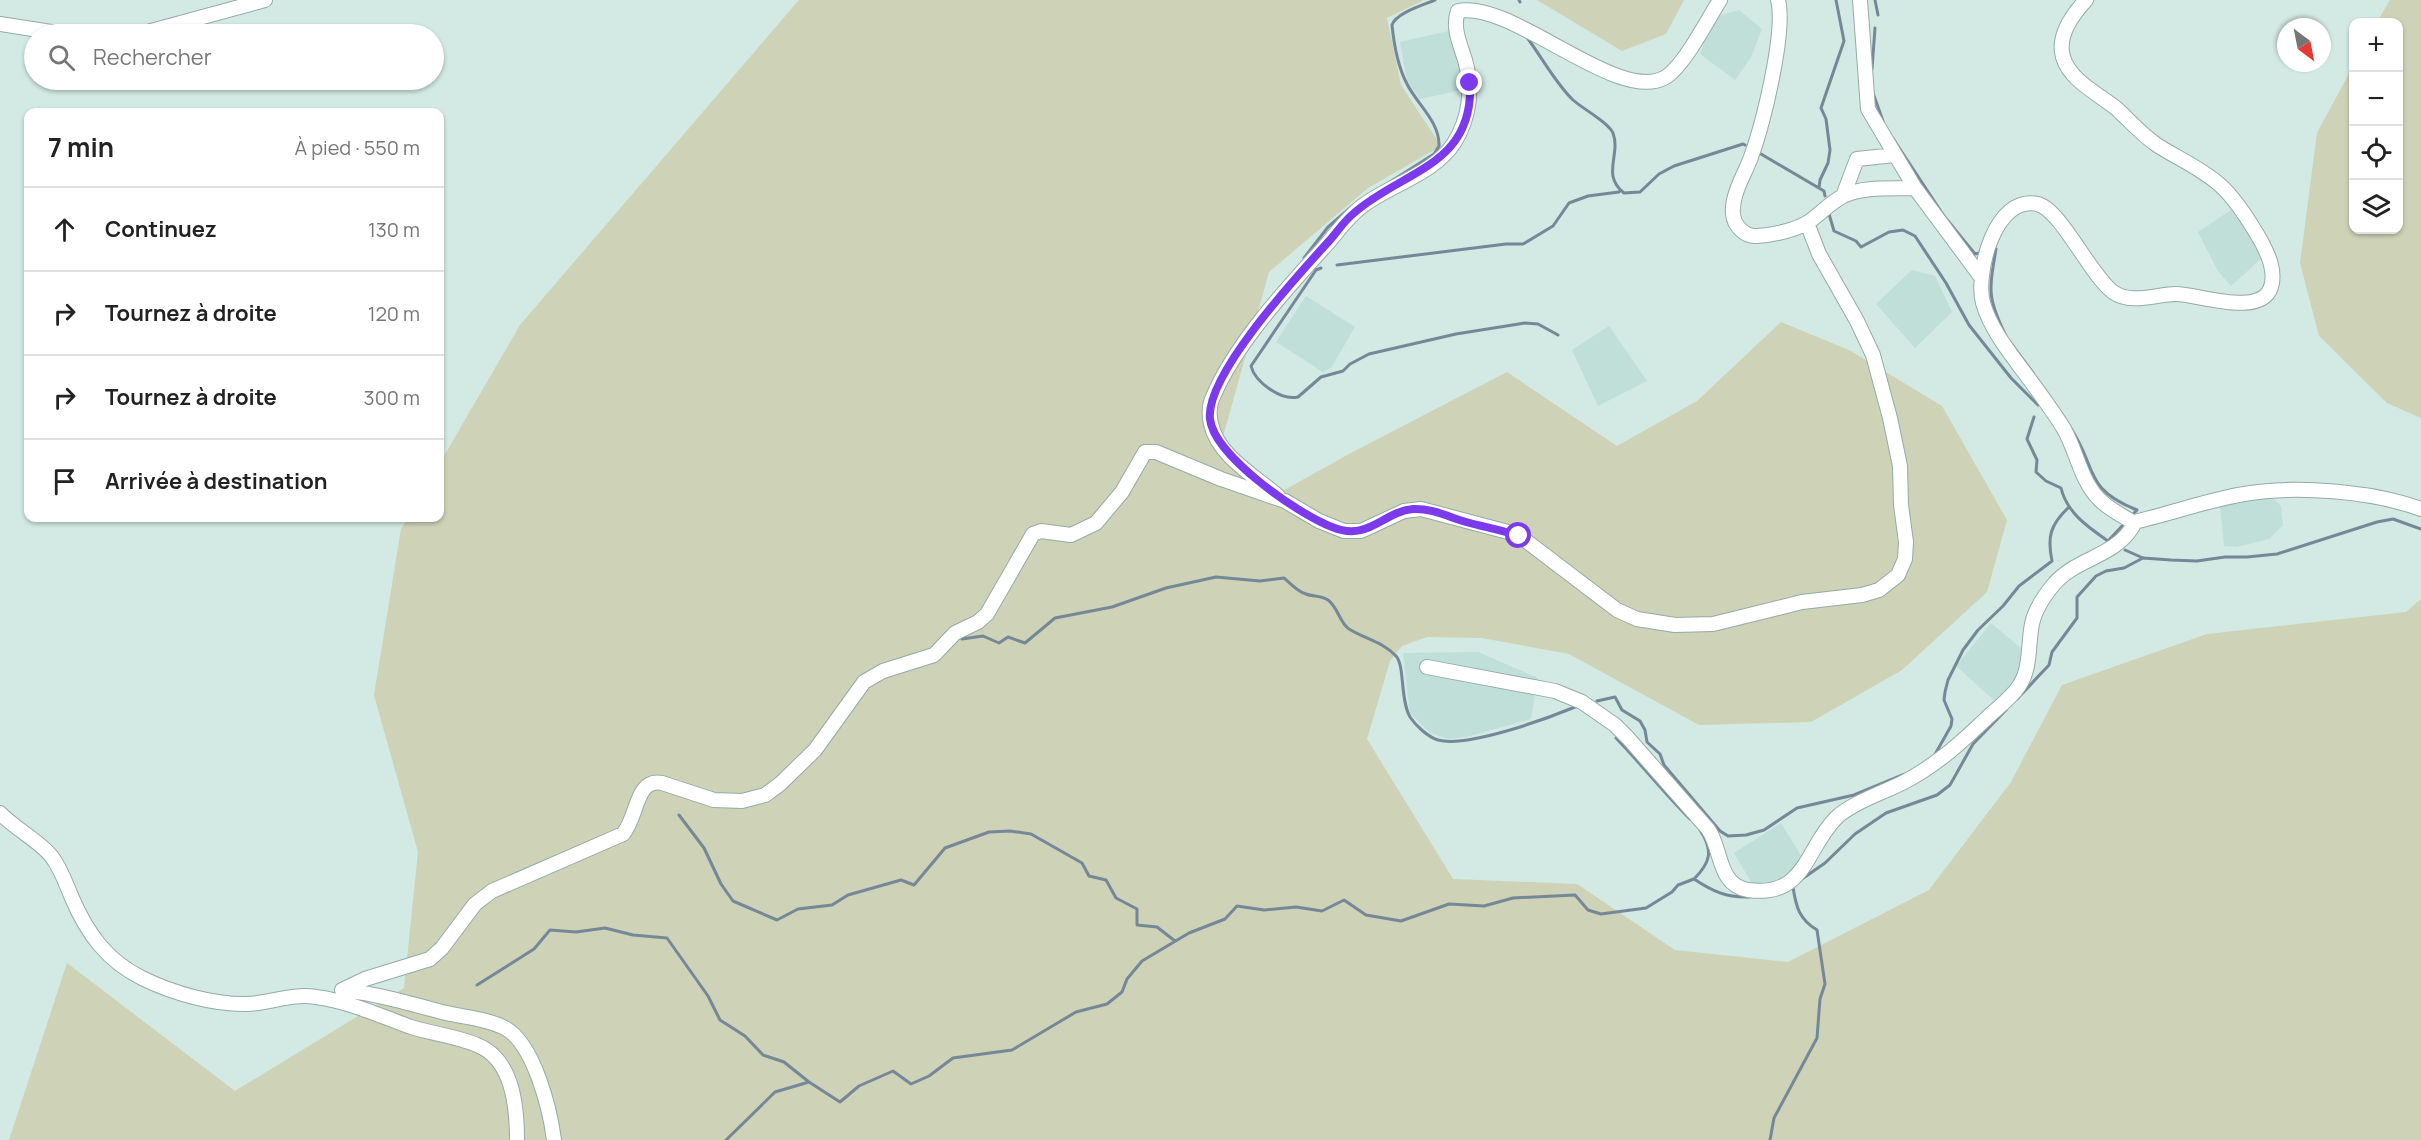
<!DOCTYPE html>
<html lang="fr">
<meta charset="utf-8">
<style>
:root{--surface:#fff;--page:#f2f2f2;--text:#222;--muted:#767676;--line:#e0e0e0}
body{margin:0;font-family:Manrope,sans-serif;background:var(--page);color:var(--text)}
.controls{position:absolute;right:18px;top:18px;display:grid;overflow:hidden;border-radius:12px;box-shadow:0 2px 4px #0004}
.controls button{width:54px;height:54px;display:grid;place-items:center;padding:0;border:0;border-bottom:2px solid var(--line);background:var(--surface);color:var(--text);font:30px sans-serif}
.compass{position:absolute;left:2277px;top:18px;width:54px;height:54px;border-radius:50%;background:var(--surface);box-shadow:0 2px 4px #0004;rotate:148deg}
.stop{position:absolute;width:18px;height:18px;margin:-14px;border:4px solid #7c3aed;border-radius:50%;background:#fff}
.stop.end{background:#7c3aed;border-color:#fff;box-shadow:0 2px 6px #0008}
.list{margin:0;padding:0;list-style:none}
h2{display:flex;justify-content:space-between;align-items:center;height:78px;margin:0;padding:0 24px;font-size:26px}
h2 small{font-size:20px;font-weight:400;color:var(--muted)}
.list li{display:grid;grid-template-columns:39px 1fr auto;gap:18px;align-items:center;box-sizing:border-box;height:84px;padding:0 24px;border-top:2px solid var(--line)}
.list b{display:block;font-size:22px;white-space:nowrap}
.list em{font-size:20px;font-style:normal;color:var(--muted)}
.icon{flex:none;width:33px;height:33px;fill:none;stroke:currentColor;stroke-width:2;stroke-linecap:round;stroke-linejoin:round}
.map{position:relative;flex:none;width:2421px;height:1140px;overflow:hidden}
.search{position:absolute;background:var(--surface);box-shadow:0 2px 4px #0004;left:24px;top:24px;width:420px;height:66px;display:flex;align-items:center;gap:15px;box-sizing:border-box;padding:0 21px;border-radius:33px;color:var(--muted);font-size:22px}
.panel{position:absolute;background:var(--surface);box-shadow:0 2px 4px #0004;left:24px;top:108px;width:420px;height:414px;border-radius:12px}
.map>svg:first-child{display:block}
</style>
<div class="map">
<svg width="2421" height="1140" viewBox="0 0 2421 1140">
<rect width="100%" height="100%" fill="#d2e9e4"/>
<path fill="#bfdfd8" d="M1739,10l23,19 -11,28 -16,23 -35,-26 14,-37z
M1453,30l13,59 -46,10 -13,-18 -7,-39z
M2231,210l16,18 16,29 -32,29 -13,-15 -20,-39z
M1912,270l23,6 17,36 -37,36 -39,-44z
M1306,296l49,31 -24,41 -8,4 -47,-30z
M1609,326l38,55 -49,25 -26,-56z
M2272,497l9,9 2,19 -14,14 -32,8 -13,-1 -4,-42z
M1991,623l32,27 -3,20 -23,33 -41,-37z
M1478,652l60,26 -7,41 -65,18 -18,2 -18,-6 -20,-20 -7,-60z
M1781,823l22,36 -16,19 -8,5 -26,2 -19,-32z"/>
<path fill="#ced2b6" d="M799,0h625l-37,18 14,67 40,61 -73,42 -99,84 -50,179 44,51 86,-48 158,-82 110,74 80,-45 84,-79 70,29 91,55 65,114 -20,72 -85,78 -91,52 -112,3 -130,-71 -87,-16 -55,-1 -25,9 -12,15 -23,78 86,140 124,5 98,66 113,12 141,-72 82,-108 51,-97 145,-51 199,-22 15,-13v541h-2412l58,-177 168,128 169,-103 14,-136 -44,-157 27,-166 7,-11h32v-55l80,-138z
M1537,0h147l-18,34 -44,17z
M2390,0h31v418l-34,-15 -68,-67 -19,-73 17,-130 36,-67 1,164h44v-208h-21z"/>
<g fill="none" stroke-linecap="round" stroke-linejoin="round">
<path stroke="#758898" stroke-width="3" d="M1519,0l1,2
M1875,0l3,15
M1526,36c15,20 30,48 47,64 10,9 35,22 40,33 8,22 -12,42 11,60l16,-1 19,-18 15,-8 69,-22 2,1
M1872,69l3,-41
M1873,93l10,28
M1892,137l52,79 31,38 4,-1
M1761,154l63,37 1,5
M1390,182l44,-28 5,-8c1,-24 -22,-42 -32,-62 -9,-17 -13,-39 -15,-59 4,-12 31,-20 43,-25
M1819,188l1,-8 8,-17 2,-13 -4,-31 -5,-11 23,-67 -8,-41
M1829,214l5,17 22,10 5,6 28,-15 14,-2 12,6 31,47 23,42 42,53 27,27
M1996,249c-7,41 -9,49 10,87
M1304,258l24,-31 22,-19
M1337,265l169,-21h17l30,-18 16,-23 19,-7 31,-4
M1321,268l-5,2 -65,96c4,16 30,35 47,31l23,-20 22,-6 7,-7 19,-10 87,-20 69,-11 13,1 20,11
M2010,342l23,31
M2034,417l-7,22 10,21 -1,12 10,9 15,7c6,25 27,39 47,53l14,-15
M2070,427c28,41 12,61 67,83l-3,3
M2125,550l18,8 28,2 26,1 28,-4h22l30,-3 100,-32 16,-3 28,10
M962,639l21,-3 16,7 9,-6 17,6 30,-25 57,-11 54,-19 50,-11 44,4 24,-3c6,5 14,14 22,16 7,3 14,1 22,6 10,7 11,22 21,29 16,10 34,13 47,27 9,10 4,44 14,61 6,9 18,20 28,23 29,8 108,-21 137,-33
M2017,699l32,-34 3,-13 25,-34v-21l19,-21 10,-5 18,-3 19,-10
M1597,701l18,-4 7,13 18,11 5,9 2,12 13,12 4,11 56,66 8,5 18,-1 18,-5 33,-22 57,-13 51,-21
M1616,738c26,27 48,55 74,81
M1933,758l18,-32 1,-7 -8,-19 1,-8 3,-12 15,-30 15,-20 25,-24 16,-20 33,-25c-5,-24 -2,-36 17,-54
M679,815l25,33 17,36 12,17 44,19 21,-11 34,-4 16,-10 53,-15 13,5 31,-37 44,-16 21,-1 21,3 51,29 7,13 17,4 10,18 21,11v16l20,2 18,14
M1694,879c16,-16 20,-28 6,-49
M1802,879l23,-16 30,-29 31,-21 51,-18 13,-10 23,-41 33,-34
M477,985l57,-36 16,-19 26,2 29,-4 28,7 34,3 41,58 12,24 25,16 18,19 21,7 25,20
M726,1140l49,-48 34,-10 31,20 19,-16 34,-15 18,13 18,-8 24,-18 59,-8 64,-38 31,-8 15,-12 5,-13 15,-18 47,-28 36,-14 12,-13 27,4 32,-3 26,4 22,-11 22,15 35,6 48,-17 35,2 29,-8 62,-3 13,15 13,4 45,-6 26,-16 6,-7 16,-6c18,12 33,19 55,18
M1770,1140l4,-22 43,-80 3,-39 5,-15 -8,-54c-18,-11 -21,-23 -24,-43"/>
<g stroke="#95aba6" stroke-width="16">
<path id="minor" d="M1778,0c8,32 -15,124 -27,157 -6,17 -20,38 -18,57 1,12 12,23 24,22 16,-1 40,-6 53,-15 11,-8 20,-18 33,-25 21,-10 49,-7 72,-8
M1860,0l8,109 47,79 66,89
M2086,0c-14,15 -29,36 -23,57 7,24 36,37 54,52 13,12 25,26 40,36 20,13 44,23 63,40 16,14 30,37 41,56 7,13 15,30 10,46 -10,31 -73,7 -95,7 -19,0 -45,11 -63,-2 -23,-17 -53,-84 -76,-88 -42,-9 -62,69 -54,99 7,24 23,45 38,65 15,20 30,40 43,61 13,23 17,53 36,71 9,9 21,15 31,21
M0,24l64,10
M140,34l125,-34
M1843,196l14,-37 38,-4
M1278,496c-23,-20 -60,-40 -67,-72 -2,-9 -2,-19 2,-27 22,-53 75,-110 114,-153 11,-13 20,-26 34,-37 28,-22 73,-33 93,-64 16,-25 19,-55 11,-83 -5,-16 -13,-33 -7,-49 54,-11 158,92 206,67 19,-10 44,-59 56,-78
M2138,521c35,-8 70,-21 106,-27 52,-9 128,-3 177,15
M1427,667l128,24 27,11 33,23 13,13 80,91c14,19 9,56 40,61 58,8 57,-41 88,-72 15,-15 49,-26 68,-36 33,-17 60,-42 86,-67 10,-9 22,-18 29,-29 12,-17 9,-43 13,-62 3,-15 12,-28 22,-40 22,-26 61,-27 79,-58
M0,813c15,16 40,28 52,44 9,12 14,27 20,41 15,35 35,63 70,80 30,15 72,27 106,26 22,-1 45,-11 68,-7 32,4 64,19 95,30 22,7 45,9 66,18 36,14 40,62 40,95
M342,990l23,-11 65,-20 12,-11 33,-44 17,-13 131,-57c15,-17 12,-56 39,-51l52,17 28,1 23,-6 15,-11 35,-34 49,-68 19,-11 51,-16 21,-22 23,-11 9,-8 46,-80 8,-3 30,4 25,-12 26,-31 23,-40h11l65,27 64,22 34,20 25,10h17l43,-20 17,-2 87,23 17,8 92,70 20,9 38,6 38,-1 89,-22 60,-7 17,-5 19,-15 7,-16 1,-17 -5,-37 -1,-39 -10,-48 -17,-63 -16,-34 -38,-67 -12,-31
M343,990c34,4 66,13 99,22 20,5 44,6 63,16 29,16 45,81 49,112"/>
</g>
<use href="#minor" stroke="#fff" stroke-width="14"/>
</g>
<g fill="none" stroke-linecap="round" stroke-linejoin="round">
<path stroke="#7c3aed" stroke-width="8" d="M1470,83c4,83 -67,87 -116,130 -10,8 -16,18 -24,27 -31,34 -125,135 -120,179 4,37 88,95 122,108 37,15 50,-15 81,-18 18,-1 36,8 53,13 18,5 36,8 53,14"/>
</g>
</svg>
<div class="controls">
<button>+</button>
<button>−</button>
<button><svg class="icon" aria-label="locate" viewBox="0 0 24 24"><circle cx="12" cy="12" r="6"/><path d="M12 2v4M12 18v4M2 12h4M18 12h4"/></svg></button>
<button><svg class="icon" aria-label="layers" viewBox="0 0 24 24"><path d="M12 4l9 5-9 5-9-5zM3 14l9 5 9-5"/></svg></button>
</div>
<svg class="compass" viewBox="-18 -18 36 36"><path d="M0-13l5 13h-10z" fill="#e53935"/><path d="M0 13l5-13h-10z" fill="#767676"/></svg>
<div class="stop" style="left:1519px;top:536px"></div>
<div class="stop end" style="left:1470px;top:83px"></div>
<div class="search"><svg class="icon" aria-label="search" viewBox="0 0 24 24"><circle cx="10" cy="10" r="6"/><path d="M15 15l6 6"/></svg>Rechercher</div>
<section class="panel">
<h2>7 min<small>À pied · 550 m</small></h2>
<ul class="list">
<li><svg class="icon" aria-label="ahead" viewBox="0 0 24 24"><path d="M12 20V5M6 11l6-6 6 6"/></svg><div><b>Continuez</b></div><em>130 m</em></li>
<li><svg class="icon" aria-label="right" viewBox="0 0 24 24"><path d="M7 20v-9h11M14 6l5 5-5 5"/></svg><div><b>Tournez à droite</b></div><em>120 m</em></li>
<li><svg class="icon" aria-label="right" viewBox="0 0 24 24"><path d="M7 20v-9h11M14 6l5 5-5 5"/></svg><div><b>Tournez à droite</b></div><em>300 m</em></li>
<li><svg class="icon" aria-label="arrive" viewBox="0 0 24 24"><path d="M6 21V4h12l-3 4 3 4H6"/></svg><div><b>Arrivée à destination</b></div></li>
</ul>
</section>
</div>
